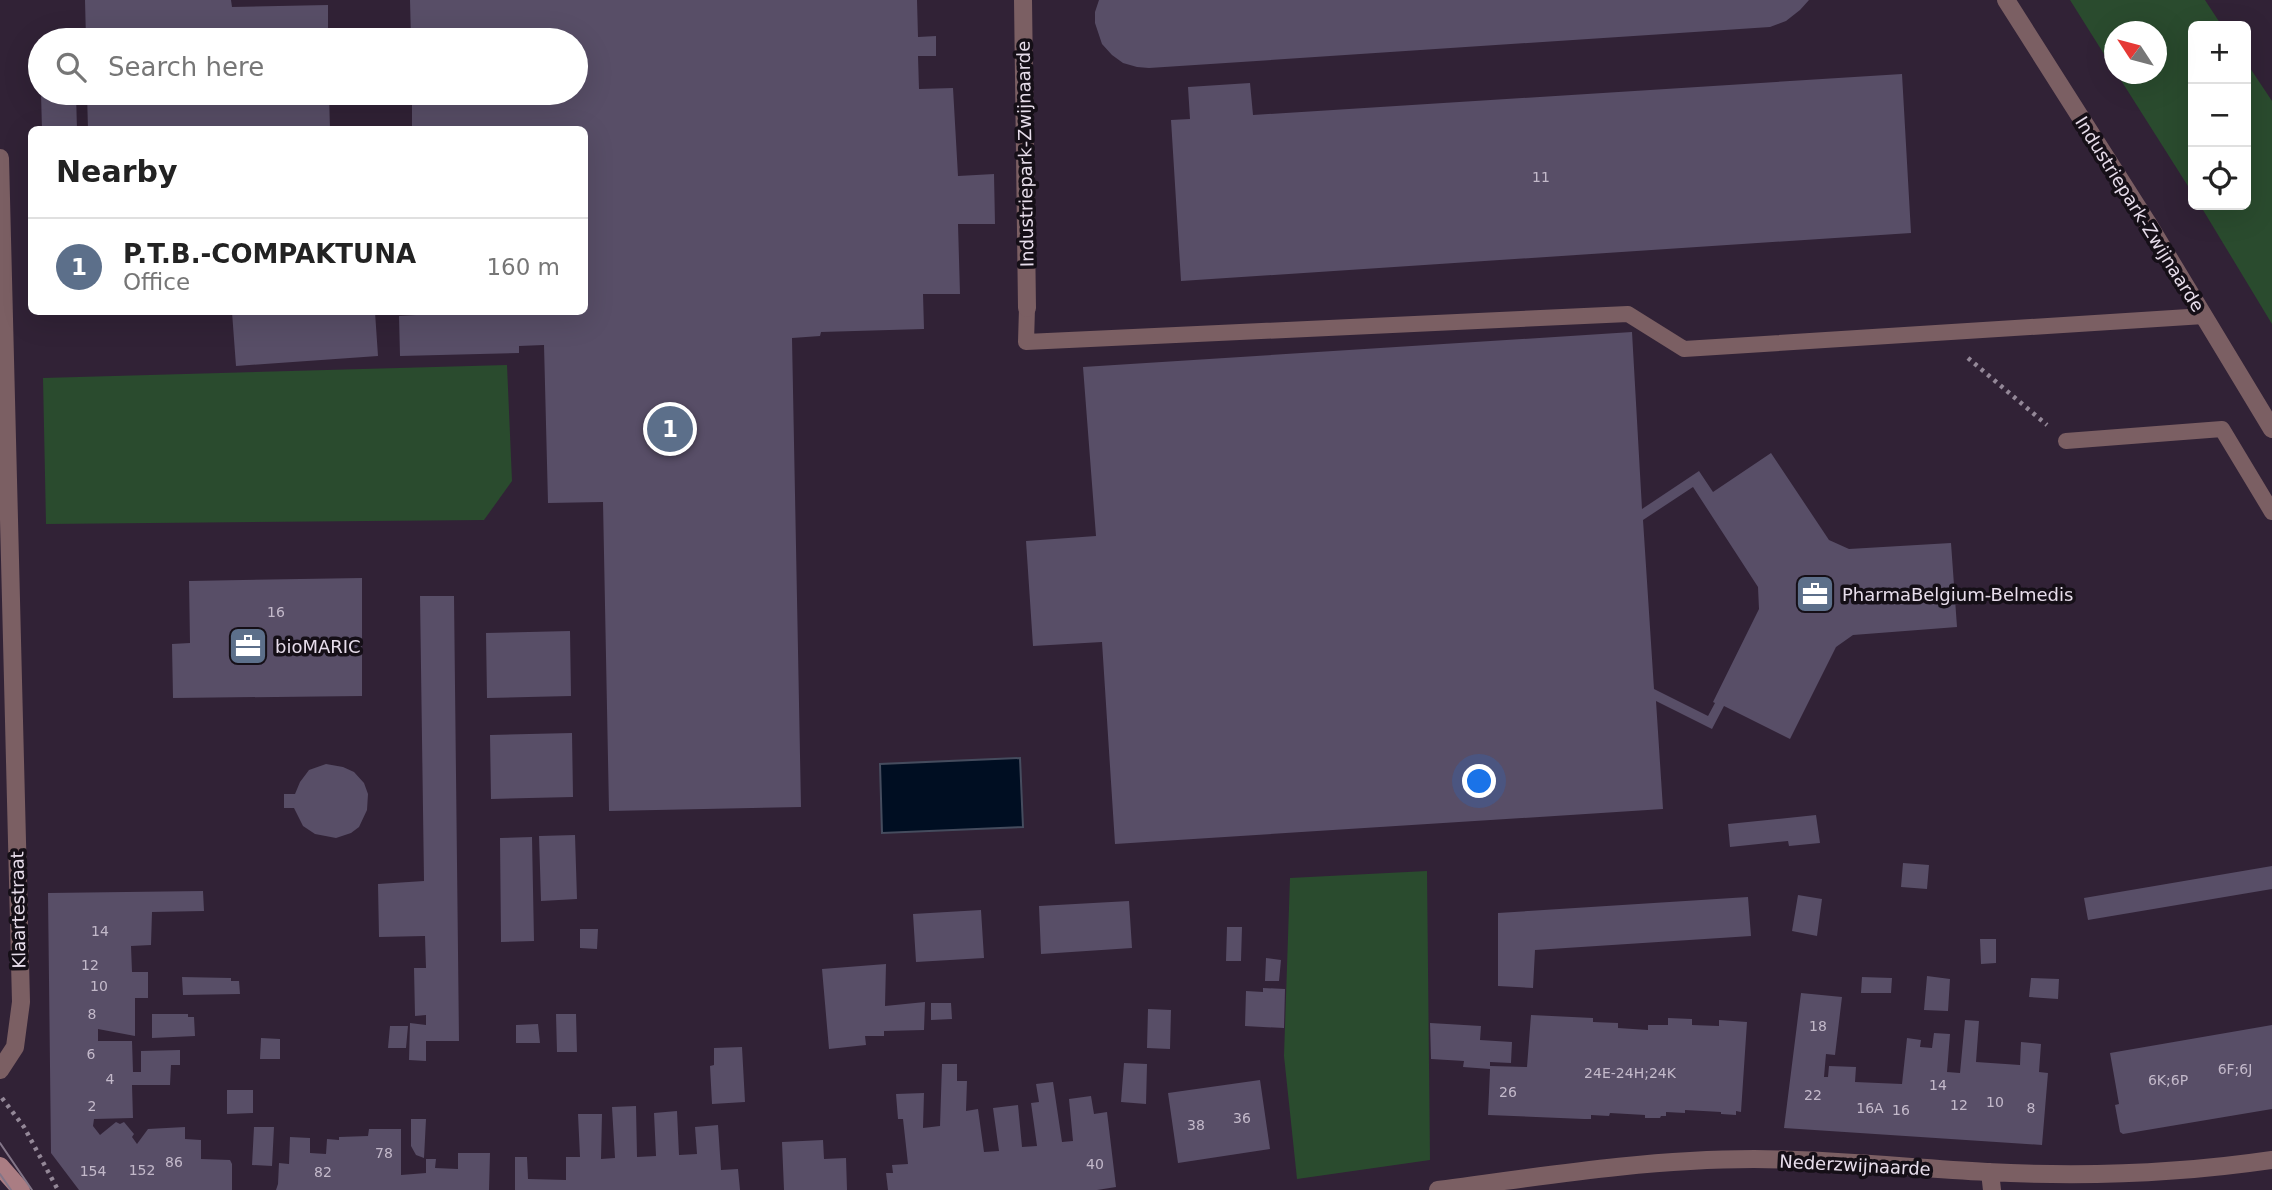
<!DOCTYPE html>
<meta charset="utf-8">
<style>
:root{--surface:#fff;--page:#f6f6f6;--text:#222;--muted:#767676;--line:#e0e0e0;--accent:#834f7b}
body{margin:0;font-family:"DejaVu Sans",sans-serif;background:var(--page);color:var(--text)}
.controls{position:absolute;right:21px;top:21px;display:grid;overflow:hidden;border-radius:10px;box-shadow:0 7px 28px #0002}
.controls button{width:63px;height:63px;display:grid;place-items:center;padding:0;border:0;border-bottom:2px solid var(--line);background:var(--surface);color:var(--text);font:35px sans-serif}
.compass{position:absolute;left:2104px;top:21px;width:63px;height:63px;border-radius:50%;background:var(--surface);box-shadow:0 7px 28px #0002;rotate:306deg}
.you{position:absolute;left:1480px;top:782px;width:24px;height:24px;margin:-18px;border:5px solid #fff;border-radius:50%;background:#1a73e8;box-shadow:0 0 0 10px #1a73e833}
.badge{display:grid;place-items:center;width:46px;height:46px;border-radius:50%;background:var(--accent);color:#fff;font-size:23px;font-weight:700}
.pin{position:absolute;translate:-50% -50%;border:4px solid #fff;box-shadow:0 2px 7px #0006}
.list{margin:0;padding:0;list-style:none}
h2{display:flex;justify-content:space-between;align-items:center;height:91px;margin:0;padding:0 28px;font-size:30px}
h2 small{font-size:23px;font-weight:400;color:var(--muted)}
.list li{display:grid;grid-template-columns:46px 1fr auto;gap:21px;align-items:center;box-sizing:border-box;height:98px;padding:0 28px;border-top:2px solid var(--line)}
.list b{display:block;font-size:26px;white-space:nowrap}
.list p{margin:0;font-size:23px;white-space:nowrap;color:var(--muted)}
.list em{font-size:23px;font-style:normal;color:var(--muted)}
.icon{flex:none;width:38px;height:38px;fill:none;stroke:currentColor;stroke-width:2;stroke-linecap:round;stroke-linejoin:round}
.map{position:relative;flex:none;width:2272px;height:1190px;overflow:hidden}
.search{position:absolute;background:var(--surface);box-shadow:0 7px 28px #0002;left:28px;top:28px;width:560px;height:77px;display:flex;align-items:center;gap:18px;box-sizing:border-box;padding:0 24px;border-radius:38px;color:var(--muted);font-size:26px}
.panel{position:absolute;background:var(--surface);box-shadow:0 7px 28px #0002;left:28px;top:126px;width:560px;height:189px;border-radius:10px}
.map>svg:first-child{display:block}
</style>
<div class="map">
<svg width="2272" height="1190" viewBox="0 0 2272 1190">
<rect width="100%" height="100%" fill="#312236"/>
<path fill="#2a4b2e" d="M2070,0h135l17,26h-29v168l-76,-120h39v-42h-42v38z
M2246,62l26,39v223l-72,-119h46z
M507,365l5,116 -28,39 -438,4 -3,-146z
M1427,871l3,289 -133,19 -13,-123 6,-178z"/>
<path fill="#000e22" stroke="#454c5e" stroke-width="2" d="M1020,758l3,69 -141,6 -2,-69z"/>
<path fill="#584e67" fill-rule="evenodd" d="M85,0h146l1,7 96,-2v35h-242z
M410,0h507l1,37 18,-1v20h-18l1,33 34,-1 5,88 36,-2 1,50h-37l2,70h-37l1,35 -103,3 -1,4 -28,2 9,469 -192,4 -6,-309 -55,1 -4,-158 -25,1v7l-119,3 -1,-40 17,-1v-3h168v-182h-172v-37h164v-53h-165z
M1099,0h710l-9,10 -14,11 -16,6 -621,41 -12,-1 -14,-4 -11,-8 -10,-11 -7,-21v-11z
M1902,74l9,159 -730,48 -10,-161 19,-1 -2,-32 62,-4 3,32z
M41,93h35l1,37h-35z
M87,93h242l1,37h-242z
M232,312h143l3,44 -142,10z
M1632,332l10,177 57,-38 14,21 58,-39 58,87 20,9 102,-6 6,84 -104,8 -17,12 -46,92 -66,-33 -12,23 -56,-28 7,108 -548,35 -13,-202 -69,4 -7,-105 70,-5 -13,-169zM1693,487l65,100 1,22 -46,93 2,1 -7,13 -54,-27 -11,-169z
M362,578v118l-189,2 -1,-54 18,-1 -1,-62z
M420,596h34l5,445h-33v20l-17,-1 1,-37 16,2v-10l-11,1 -1,-48h12l-1,-32 -46,1 -1,-53 46,-3z
M570,631l1,65 -84,2 -1,-65z
M572,733l1,64 -82,2 -1,-64z
M326,764l17,3 11,5 10,11 4,11 -1,16 -8,17 -8,6 -15,5 -21,-4 -12,-8 -9,-18h-10v-14h11l5,-12 9,-12z
M1816,815l4,28 -31,3 -1,-5 -58,6 -2,-23z
M575,835l2,64 -36,2 -2,-65z
M532,837l2,104 -33,1 -1,-104z
M1903,863l26,2 -2,24 -26,-2z
M2272,866v23l-184,31 -4,-22z
M203,891l1,20 -52,1 -1,33 -20,1 1,26h16v26h-13v38l-37,-7v12h34l1,31h8v-21l39,-1v15h-9l-1,20h-38l1,33 -39,1 -1,7 7,9 16,-13 4,2 4,-2 10,12 -2,3 5,7 11,-15 37,-2v12l16,1v19l29,1 2,4v26h-153l-28,-37 -3,-260z
M1798,895l24,4 -5,37 -25,-5z
M1748,897l3,39 -216,14 -2,38 -35,-2v-73z
M1129,901l3,47 -91,6 -2,-48z
M981,910l3,48 -68,4 -3,-48z
M1227,927h15l-1,34h-15z
M580,929h18l-1,20 -17,-1z
M1980,939h16v24l-15,1z
M1266,958l15,2 -2,21h-14z
M886,964l-1,42 40,-4 -1,28 -40,1v5h-19l1,9 -37,4 -7,-80z
M1927,976l23,3 -2,32 -24,-1z
M182,977l49,1v3h8l1,13 -57,1z
M1862,977l30,1 -1,15h-30z
M2031,978l28,1 -1,20 -29,-2z
M1263,988l22,1 -1,39 -39,-2 1,-35 17,1z
M1801,993l41,4 -7,58 -9,-1 -2,23h4l1,-11 27,1 -1,15 47,2 5,-46 14,2 -1,7 12,1 2,-15 16,1 -3,38 13,1 5,-53 14,1 -3,41 44,3 1,-23 20,2 -2,28 9,1 -6,72 -258,-17z
M931,1003h20l1,16 -21,1z
M1148,1009l23,1 -1,39 -23,-1z
M152,1014h36v3h6l1,19 -43,2z
M556,1014h20l1,38h-20z
M1531,1015l62,3v4l25,1v5l30,2v-5h20v-7l24,1v6l27,1v-6l28,2 -6,90 -5,-1v4l-15,-1v-2l-36,-2v3l-19,-1v4h-5l-1,2h-15v-3l-35,-2 -1,3 -18,-1v4h-7l-96,-4 2,-46 -27,-2 1,-6 -33,-2 -1,-36 51,3 -1,14 32,2 -1,21 -21,-1v4l37,1z
M538,1024l2,19h-24v-18z
M2272,1025v84l-149,25 -3,-2 -5,-27 4,-1 -9,-51z
M390,1026h18l-2,22h-18z
M261,1038l19,1v20h-20z
M742,1047l3,55 -33,2 -2,-38 4,-1v-17z
M1124,1063l23,1 -1,40 -25,-2z
M942,1064h15v17h10l-1,30 12,-2 6,43 15,-1 -6,-43 25,-3 4,42 15,-1 -6,-43 8,-1 -3,-18 17,-2 9,60 11,-1 -4,-42 22,-3 3,18 13,-2 9,75 -19,3h-209l-2,-17h7l-1,-8 16,-1 -5,-45h-5l-2,-25 28,-1 -1,35 17,-2z
M1260,1080l10,69 -92,14 -10,-70z
M227,1090h26v23l-26,1z
M636,1106l1,51 19,-1 -2,-43 23,-2 2,44 18,-1 -2,-27 23,-2 3,45 17,-1 2,21h-225v-33h12l1,22 38,1v-23h14l-2,-43h24l-1,45 14,-1 -3,-51z
M411,1119h15l-2,39 -8,-3 -5,-9z
M254,1127h20l-2,39 -20,-1z
M369,1129h32v46l25,-2v-14h10l-1,9 23,1v-16h32l-1,37h-213l2,-6 1,-21 10,1 1,-27 20,1v15l16,1 1,-15 12,1v-3l29,-1z
M823,1140l1,19 22,-1 1,32h-63l-2,-48z"/>
<g fill="none" stroke-linecap="round" stroke-linejoin="round">
<path stroke="#948898" stroke-width="4.5" stroke-dasharray="3.5 5" stroke-linecap="butt" d="M1968,358l79,67
M2,1098l22,29 34,63"/>
<path stroke="#7b5f63" stroke-width="16" d="M1027,308l-1,34 602,-28 56,35 520,-33
M2066,441l156,-12 50,83"/>
<path stroke="#7b5f63" stroke-width="18" d="M1023,0l4,308
M2006,0l141,222 125,207
M0,158l21,844 -6,45 -15,23
M1990,1172l2,18
M1438,1190c105,-14 210,-31 316,-31 78,0 156,9 233,13 96,5 190,2 285,-12"/>
<path stroke="#aa7d83" stroke-width="18" d="M0,1166l21,24"/>
<path stroke="#837688" stroke-width="2" d="M0,1143l32,47
M0,1174l11,16"/>
</g>
<defs>
<g id="office-square" transform="scale(2.0125)"><rect x="-9" y="-9" width="18" height="18" rx="4" fill="#5c6f8a" stroke="#150f17"/><path d="M-6-3h4V-5.5h4V-3h4V5H-6ZM-1-4.5V-3h2v-1.5ZM-6 0V1H6V0Z" fill="#fff"/></g>
</defs>
<g fill-rule="evenodd">
<use href="#office-square" x="1815" y="594"/>
<use href="#office-square" x="248" y="646"/>
</g>
<g text-anchor="middle" dominant-baseline="central" stroke-width="7" stroke-linejoin="round" paint-order="stroke">
<g font-size="14" fill="#c3b9ca">
<text x="1541" y="177">11</text>
<text x="276" y="612">16</text>
<text x="100" y="931">14</text>
<text x="90" y="965">12</text>
<text x="99" y="986">10</text>
<text x="92" y="1014">8</text>
<text x="1818" y="1026">18</text>
<text x="91" y="1054">6</text>
<text x="2235" y="1069">6F;6J</text>
<text x="1630" y="1073">24E-24H;24K</text>
<text x="110" y="1079">4</text>
<text x="2168" y="1080">6K;6P</text>
<text x="1938" y="1085">14</text>
<text x="1508" y="1092">26</text>
<text x="1813" y="1095">22</text>
<text x="1995" y="1102">10</text>
<text x="1959" y="1105">12</text>
<text x="92" y="1106">2</text>
<text x="1870" y="1108">16A</text>
<text x="2031" y="1108">8</text>
<text x="1901" y="1110">16</text>
<text x="1242" y="1118">36</text>
<text x="1196" y="1125">38</text>
<text x="384" y="1153">78</text>
<text x="174" y="1162">86</text>
<text x="1095" y="1164">40</text>
<text x="142" y="1170">152</text>
<text x="93" y="1171">154</text>
<text x="323" y="1172">82</text>
</g>
<g font-size="18" fill="#e7ddeb" stroke="#150f17">
<text transform="translate(1025 154) rotate(-91)">Industriepark-Zwijnaarde</text>
<text transform="translate(2140 214) rotate(58)">Industriepark-Zwijnaarde</text>
<text transform="translate(18 910) rotate(-91)">Klaartestraat</text>
<text transform="translate(1855 1165) rotate(3)">Nederzwijnaarde</text>
</g>
<g font-size="18" fill="#e7ddeb" stroke="#150f17" text-anchor="start">
<text x="1842" y="594">PharmaBelgium-Belmedis</text>
<text x="275" y="646">bioMARIC</text>
</g>
</g>
</svg>
<div class="controls">
<button>+</button>
<button>−</button>
<button><svg class="icon" aria-label="locate" viewBox="0 0 24 24"><circle cx="12" cy="12" r="6"/><path d="M12 2v4M12 18v4M2 12h4M18 12h4"/></svg></button>
</div>
<svg class="compass" viewBox="-18 -18 36 36"><path d="M0-13l5 13h-10z" fill="#e53935"/><path d="M0 13l5-13h-10z" fill="#767676"/></svg>
<div class="you"></div>
<div class="pin badge" style="left:670px;top:429px;background:#5c6f8a">1</div>
<div class="search"><svg class="icon" aria-label="search" viewBox="0 0 24 24"><circle cx="10" cy="10" r="6"/><path d="M15 15l6 6"/></svg>Search here</div>
<section class="panel">
<h2>Nearby<small></small></h2>
<ul class="list">
<li><span class="badge" style="background:#5c6f8a">1</span><div><b>P.T.B.-COMPAKTUNA</b><p>Office</p></div><em>160 m</em></li>
</ul>
</section>
</div>
